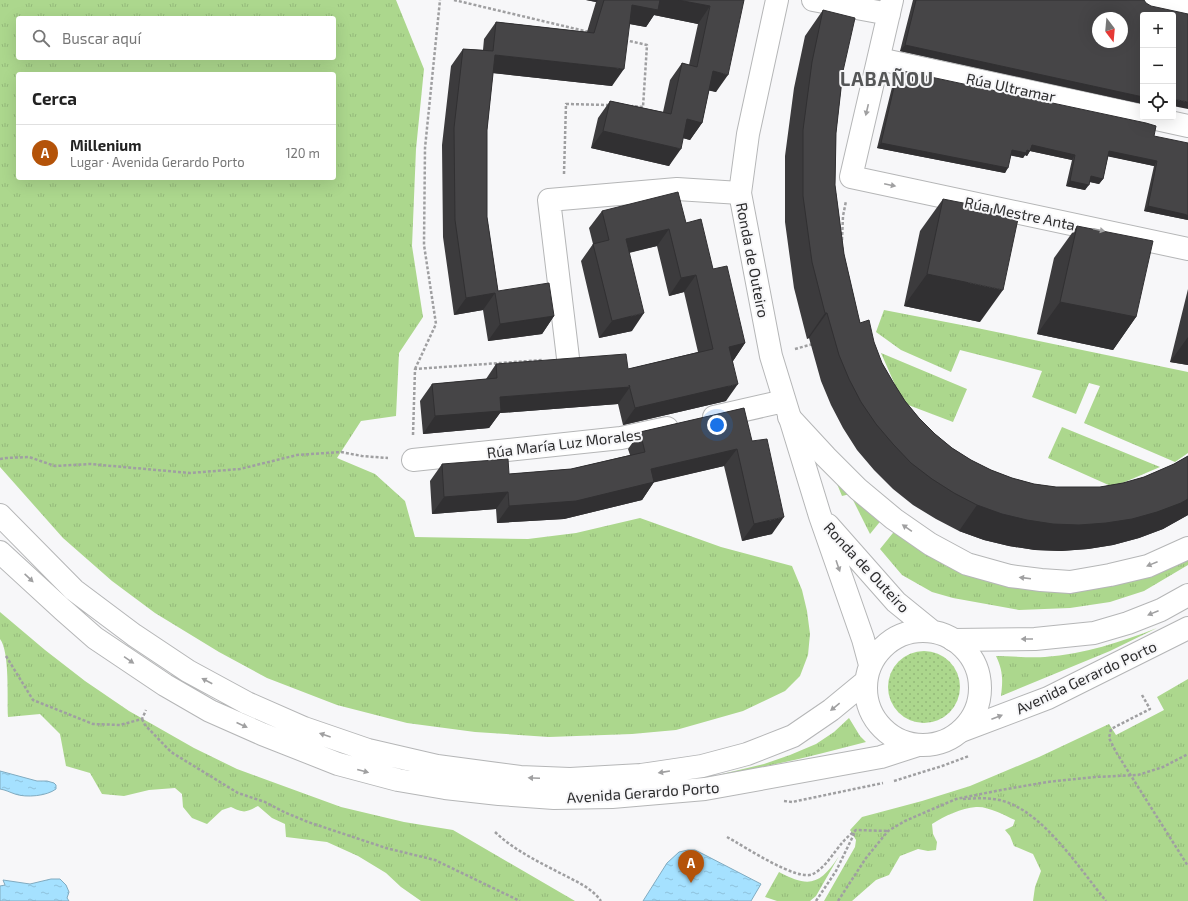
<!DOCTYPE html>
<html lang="es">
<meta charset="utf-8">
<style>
:root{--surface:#fff;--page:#f2f2f2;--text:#222;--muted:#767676;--line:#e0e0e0;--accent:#b45309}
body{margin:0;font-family:"Exo 2",sans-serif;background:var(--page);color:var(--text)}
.controls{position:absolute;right:12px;top:12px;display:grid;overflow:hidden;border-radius:4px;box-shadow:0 4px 16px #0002}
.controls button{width:36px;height:36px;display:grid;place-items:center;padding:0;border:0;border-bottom:1px solid var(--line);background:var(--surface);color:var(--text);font:20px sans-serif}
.compass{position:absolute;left:1092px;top:12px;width:36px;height:36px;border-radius:50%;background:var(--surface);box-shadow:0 4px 16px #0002;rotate:164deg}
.you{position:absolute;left:717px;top:425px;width:14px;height:14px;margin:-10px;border:3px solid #fff;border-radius:50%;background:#1a73e8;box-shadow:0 0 0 6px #1a73e833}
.badge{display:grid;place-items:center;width:26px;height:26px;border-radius:50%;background:var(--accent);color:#fff;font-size:13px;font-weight:700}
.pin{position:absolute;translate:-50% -33px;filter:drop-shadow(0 1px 2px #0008)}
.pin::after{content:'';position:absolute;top:21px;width:14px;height:12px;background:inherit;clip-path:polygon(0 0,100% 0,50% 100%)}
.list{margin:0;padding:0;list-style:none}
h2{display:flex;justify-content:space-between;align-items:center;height:52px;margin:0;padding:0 16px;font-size:17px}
h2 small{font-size:13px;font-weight:400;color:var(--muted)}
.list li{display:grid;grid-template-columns:26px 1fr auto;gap:12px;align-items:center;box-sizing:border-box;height:56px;padding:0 16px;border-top:1px solid var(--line)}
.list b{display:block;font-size:15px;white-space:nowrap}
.list p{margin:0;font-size:13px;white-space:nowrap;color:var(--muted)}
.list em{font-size:13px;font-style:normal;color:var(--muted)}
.icon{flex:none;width:22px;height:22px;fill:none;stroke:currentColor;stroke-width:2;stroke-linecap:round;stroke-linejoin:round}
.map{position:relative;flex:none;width:1188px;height:901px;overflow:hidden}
.search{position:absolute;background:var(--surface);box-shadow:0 4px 16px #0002;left:16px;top:16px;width:320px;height:44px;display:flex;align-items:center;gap:10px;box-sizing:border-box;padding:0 14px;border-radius:4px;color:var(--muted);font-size:15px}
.panel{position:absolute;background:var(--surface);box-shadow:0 4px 16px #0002;left:16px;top:72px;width:320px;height:108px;border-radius:4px}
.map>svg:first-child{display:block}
</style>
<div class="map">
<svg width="1188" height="901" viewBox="0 0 1188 901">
<defs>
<pattern id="grass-tufts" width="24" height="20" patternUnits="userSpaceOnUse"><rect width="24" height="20" fill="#acd78d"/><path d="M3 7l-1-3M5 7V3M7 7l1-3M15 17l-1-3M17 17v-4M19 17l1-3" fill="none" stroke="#94b97a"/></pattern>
<pattern id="garden-dots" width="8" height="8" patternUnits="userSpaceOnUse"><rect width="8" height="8" fill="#acd78d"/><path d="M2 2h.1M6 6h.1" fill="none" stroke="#94b97a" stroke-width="1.8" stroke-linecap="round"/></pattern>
<pattern id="water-ripples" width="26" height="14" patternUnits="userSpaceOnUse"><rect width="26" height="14" fill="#a5e1ff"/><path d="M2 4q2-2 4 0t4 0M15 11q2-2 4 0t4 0" fill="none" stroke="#8ec1db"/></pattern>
</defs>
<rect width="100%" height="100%" fill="#f7f7f9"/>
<path fill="url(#grass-tufts)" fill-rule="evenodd" d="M0,0h396l28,69 -8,80 -4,97 11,71 -24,36 -3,63 -35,5 -24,37 38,16 30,27 10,36 113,2 48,-6 64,-15 81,29 71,19 10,24 5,21 3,23 -2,21 -8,21 -15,15 -42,20 -67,19 -44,4 -83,3 -74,-5 -68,-9 -70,-18 -70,-27 -48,-26 -64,-39 -43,-32 -49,-43 -63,-71zM18,18h316v40h-316zM18,74h316v104h-316z
M884,310l93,18 211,44v81l-13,9 -91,-39 16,-37 -11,-3 -13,31 -44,-17 10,-26 -82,-21 -9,22 -50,-22 -25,-18z
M881,353l86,36 -14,33 -50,-19z
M1062,427l98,40 -47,20 -65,-29z
M830,467l53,51 -13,16 -20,-40 -8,2z
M897,528l49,38 40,13 51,9 151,-34v11l-44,26 -34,11 -40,6 -51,2 -66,-12 -21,-6 -30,-17 -22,-26z
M0,612l45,38 40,31 44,30 65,37 43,21 104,38 63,15 49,8 122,71h-154l-20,-14 -15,-14 -28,-17 -31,-14 -41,-5 -1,-13 -13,-6 -14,-12c-13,7 -14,7 -27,1l-9,3 -15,14 -15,-6 -9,-11 -1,-13 -7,-6 -26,2 -25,6 -22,-2 -12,-21 -24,-7 -6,-32 -20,-20 -32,3c-1,-18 2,-65 -8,-78z
M1157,628l-47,23 -109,45c2,-17 2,-25 -5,-40 16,0 33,2 49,1 39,-3 76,-15 112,-29z
M1188,679v222h-155l2,-14 6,-16 -8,-17 -19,-8 -4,-10 -5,-6 8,-4 2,-6c-11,-5 -27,-14 -39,-13 -15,1 -31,9 -44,17l1,10 4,8 -1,8 -8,1 -10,-2 -18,7 -11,19 -13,5 -24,21h-28l31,-54 1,-7 -6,-10 12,-13 60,-16 48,-15 69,-29 70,-33 7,11 48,-25 -7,-13z
M849,718l11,18 6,6c-49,13 -98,25 -148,33l46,-11 26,-9 26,-11 18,-12z
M839,856l-23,40 -6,5h-33l-12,-4 14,-25c30,16 41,13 60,-16z"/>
<path fill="url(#garden-dots)" d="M888 687a36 36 0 1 1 72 0a36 36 0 1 1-72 0Z"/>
<path fill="url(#water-ripples)" stroke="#81abc0" d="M0,771l37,10h10l7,2 2,2v4c-9,7 -30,9 -41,5 -6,-2 -9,-4 -15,-5z
M688,850h7l8,4 58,30 -10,17h-108l24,-38 12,-11z
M51,879h9l6,6 3,7 -2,6 2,3h-69v-15l5,-1 -2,-5 27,4z"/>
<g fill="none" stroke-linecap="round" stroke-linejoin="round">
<g stroke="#b5b6b7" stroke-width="24">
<path id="minor" d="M813,0l76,14
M892,0l-41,177 337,72
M1150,0l38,8
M879,59l264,57
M1147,117l41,9
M568,358l-19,-158 128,-11 63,4
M714,417l70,-16
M789,417l37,40 32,32 36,30 36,25 37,20 43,12 31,4 29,2 40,-7 38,-9 40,-18
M413,460l208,-22 46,-10
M953,640l82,-1 59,-6 34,-10 33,-13 27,-15
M961,731l87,-33 140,-70"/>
</g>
<g stroke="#b5b6b7" stroke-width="24">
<path id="tertiary" d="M777,0l-29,134 -8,59 31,163 49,160 43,123 7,26
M0,515l74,75 60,45 54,36 59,32 57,25 64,22 69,16 83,11 50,2 71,-4 61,-9 45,-12 46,-18 38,-26 34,-28
M828,525l68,77 37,30
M0,552l62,57 33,29 70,47 45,26 52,23 76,30 60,16 47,8 54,6 55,4 58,-1 93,-8 176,-32 37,-12
M866 688a57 57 0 1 1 114 0a57 57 0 1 1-114 0Z"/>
</g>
<path stroke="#9f9fa1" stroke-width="2.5" stroke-dasharray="3 2" stroke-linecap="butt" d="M454,0l135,32
M625,40l22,5 -4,62 -11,-1
M564,174l2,-70 43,1
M842,240l1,-24 3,-15
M795,349l18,-5
M415,369l21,-45 -12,-79 1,-97 15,-148
M413,435l2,-66 128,-9
M0,459l6,-1 23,-1 26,9 35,-2 100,9 50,-4 57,-14 44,-3 21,4 26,2
M6,656l27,44 60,24 27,1 22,-6 4,-9
M1142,695l8,14 -39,20 -2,9 7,14 72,114
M142,719l3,6 26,27 67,41 27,9 19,10 24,10 78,26 49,12 85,41
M894,781l48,-15 27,-10
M963,799c15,-1 32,-2 46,4 38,15 71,66 97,98
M784,801l8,1 91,-19
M495,832c19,18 42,29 65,41 15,8 31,14 41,28
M727,837c17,9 70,45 86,37 12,-6 21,-22 29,-31 4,-5 9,-9 14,-13l32,1
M816,901l20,-30 19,-39
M838,901l28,-43 22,-27 17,-10 51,-22 45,-9 46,-8 48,-5 43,-2 25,-8 25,-13"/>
<use href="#minor" stroke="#fff" stroke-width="22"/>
<use href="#tertiary" stroke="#fff" stroke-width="22"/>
</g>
<path fill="#3c3b3d" d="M586,0h158l-28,92 -7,-2 -7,33 -12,17 -7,-2 -14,28 -78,-18 7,-30 12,-17 53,11 7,-32 12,-17 7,2 9,-41 -44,-9 -8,12 -17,-3 -17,62 -119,-13 -6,57v87l11,74 56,25 -12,18 -54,7 -5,-31 -29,5 -11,-78 -1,-92 9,-79 12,-17 20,1 1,-11 12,-17 91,10 9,-30z
M913,0h231l-1,15v89l-243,-53z
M823,10l20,61 -7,62 -1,52 9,69 16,69 14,19 8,21 11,19 12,19 14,17 16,16 17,14 19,12 20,10 21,8 22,6 22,3h44l23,-4 21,-6 30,-13 14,-8v59l-25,14 -24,9 -26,7 -25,4 -27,2 -26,-1 -26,-4 -25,-6 -25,-9 -23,-12 -23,-14 -20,-16 -19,-19 -17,-20 -14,-22 -12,-23 -10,-24 -12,-43 -2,1 -13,-51 -9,-66v-66l9,-68 11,-52z
M898,70l256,66 34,84 -44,-9 10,-45 -46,-10 -5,23 -4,5 -10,-2 -4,8 -19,-4 6,-26 -42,-9 -3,5 -2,-1 -2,3 -12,-3 -6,18 -128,-25 18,-73z
M943,199l37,123 -76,-16 16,-75z
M602,211l84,12 27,46 32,74 -12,18 -7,40 -103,24 -5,-21 -118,9 -11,15 -66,6 -3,-33 12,-17 54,-5 10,-15 132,5 70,-17 -14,-60 -15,4 -12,-50 -28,7 3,78 -33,7 -18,-77 12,-17 -4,-16z
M1077,226l59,91 -23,33 -76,-16 17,-76z
M1188,289v76l-18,-3z
M744,408l28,126 -30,7 -18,-75 -70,16 -12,18 -78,19 -67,4 -1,-14 -64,5 -2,-33 12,-17 67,10 62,-5 59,-14 -2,-6 12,-17z"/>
<path fill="#313032" d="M586,0h12l-2,2z
M659,0h19l32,6 -12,18 -44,-9 -8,12 -26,-5 12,-17z
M905,45l238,52v7l-243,-53z
M495,55l129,14 -12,17 -129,-14z
M713,71l15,4 -12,17 -15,-3z
M1173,99l15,3v7l-15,-3z
M687,119l15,4 -12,17 -15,-4z
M603,131l78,18 -12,17 -78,-18z
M881,143l127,25 -3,5 -128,-25z
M1032,145l43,10 -3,5 -42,-9 -3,5 -2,-1 -2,3 -15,-3 4,-5h15z
M1109,151l48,10 -3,5 -48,-10z
M1091,176l12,3 -4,5 -12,-3z
M1070,181l19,4 -4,5 -19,-4z
M1148,206l40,9v5l-44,-9z
M669,229l-12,17 -43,10 12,-17z
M927,274l76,16 -23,32 -76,-16z
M696,275l-12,17 -15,4 12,-18z
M495,293l-12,17 -29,5 12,-17z
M1060,302l76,15 -23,33 -76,-16z
M644,313l-12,18 -33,7 13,-17z
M825,313h2l-18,25 -2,1z
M554,316l-12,18 -54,7 12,-17z
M1188,337v28l-18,-3z
M745,343l-12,18 -16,3 12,-17z
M738,384l-12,17 -103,24 12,-17z
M630,387l-12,17 -118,9 -11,15 -66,6 12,-18 65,-19z
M737,449l-13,17 -85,20 12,-17z
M654,482l-12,18 -78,19 -67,4 12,-17z
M508,492l-12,17 -64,5 12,-17z
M1188,499v16l-25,14 -24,9 -26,7 -25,4 -27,2 -26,-1 -26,-4 -25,-6 -25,-9 18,-26z
M784,517l-12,17 -30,7 12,-17z"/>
<path fill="#464547" stroke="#313032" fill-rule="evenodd" d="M604,0h56l-2,10 -26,-5 -8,64 -129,-14 -8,75v87l11,74 51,-8 5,33 -54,8 -5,-31 -29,5 -11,-78 -1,-92 9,-79 30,2 3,-29 98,11z
M678,0h66l-16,75 -15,-4 -11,52 -15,-4 -6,30 -78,-18 7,-30 61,13 11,-51 15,4 13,-61z
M916,0h228l2,3 5,3 37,8v88l-15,-3v-84h-30v82l-238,-52zM1098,18h24v24h-24z
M823,10l32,8 -12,53 -7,62 -1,52 9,69 16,69 9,-3 5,22 8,21 11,19 12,19 14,17 16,16 17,14 19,12 20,10 21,8 22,6 22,3h44l23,-4 21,-6 30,-13 14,-8v43l-7,4 -24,9 -25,7 -26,4 -27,2 -26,-1 -26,-4 -25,-6 -25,-9 -23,-12 -22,-14 -21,-16 -18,-19 -17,-20 -15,-22 -12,-23 -10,-24 -12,-42h-2l-13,-51 -9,-66v-66l9,-68z
M898,70l248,53 10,3 -2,10 34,7v72l-40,-9 9,-45 -48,-10 -6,28 -12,-3 -2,9 -19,-4 5,-26 -43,-10 -2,6 -3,-1 -1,3 -14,-3 -4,18 -127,-25z
M678,192l8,31 15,-4 12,50 14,-3 18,77 -16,4 9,37 -103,24 -6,-23 1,2 -130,10 1,14 -66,5 -3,-32 65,-6 -1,-14 130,-10 2,15 85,-20 -17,-74 -15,3 -12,-49 -43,10 18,74 -32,8 -19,-77 16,-4 -7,-29z
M943,199l76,15 -16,76 -76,-16z
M1077,226l76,15 -17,76 -76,-15z
M744,408l8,33 15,-2 17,78 -30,7 -17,-75 -86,20 3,13 -78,19 -67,5 -1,-14 -64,5 -2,-33 66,-5 1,15 62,-5 74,-17 -5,-20z"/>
<defs><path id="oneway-solid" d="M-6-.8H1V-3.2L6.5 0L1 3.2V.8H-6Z"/></defs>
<g fill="#a0a0a1">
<use href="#oneway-solid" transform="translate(867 110) rotate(103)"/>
<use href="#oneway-solid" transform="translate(890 185) rotate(12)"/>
<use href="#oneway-solid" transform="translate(1099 230) rotate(12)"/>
<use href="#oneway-solid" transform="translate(907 528) rotate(-145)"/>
<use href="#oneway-solid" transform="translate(1152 564) rotate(158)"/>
<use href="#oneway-solid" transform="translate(838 566) rotate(71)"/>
<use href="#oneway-solid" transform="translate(29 578) rotate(43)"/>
<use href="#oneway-solid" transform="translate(1025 578) rotate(-173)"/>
<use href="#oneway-solid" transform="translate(1153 613) rotate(158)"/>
<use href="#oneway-solid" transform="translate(1027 639) rotate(180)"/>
<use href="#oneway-solid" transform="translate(129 660) rotate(34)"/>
<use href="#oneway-solid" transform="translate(207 681) rotate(-152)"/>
<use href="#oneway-solid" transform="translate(835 707) rotate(141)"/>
<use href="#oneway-solid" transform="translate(997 717) rotate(-21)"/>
<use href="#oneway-solid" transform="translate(242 725) rotate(24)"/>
<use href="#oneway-solid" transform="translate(325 735) rotate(-161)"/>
<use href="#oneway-solid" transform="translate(363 771) rotate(15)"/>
<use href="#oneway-solid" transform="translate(664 772) rotate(171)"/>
<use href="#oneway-solid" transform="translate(534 778) rotate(-178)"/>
</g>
<g text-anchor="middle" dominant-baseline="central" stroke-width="4" stroke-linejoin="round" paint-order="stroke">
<g font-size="15" fill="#2d2d2e" stroke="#f7f7f9">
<text transform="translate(1011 87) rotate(12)">Rúa Ultramar</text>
<text transform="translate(1020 213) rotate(12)">Rúa Mestre Anta</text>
<text transform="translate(753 260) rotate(79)">Ronda de Outeiro</text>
<text transform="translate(564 443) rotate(-7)">Rúa María Luz Morales</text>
<text transform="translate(867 567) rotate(47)">Ronda de Outeiro</text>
<text transform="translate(1086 677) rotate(-25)">Avenida Gerardo Porto</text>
<text transform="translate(643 792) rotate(-4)">Avenida Gerardo Porto</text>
</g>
<g font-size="19" font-weight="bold" letter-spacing="1" fill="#555657" stroke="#f7f7f9">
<text x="887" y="78">LABAÑOU</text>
</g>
</g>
</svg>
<div class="controls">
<button>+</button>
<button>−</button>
<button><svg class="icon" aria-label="locate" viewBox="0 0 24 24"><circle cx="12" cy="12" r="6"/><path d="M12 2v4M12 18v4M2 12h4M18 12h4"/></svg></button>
</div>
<svg class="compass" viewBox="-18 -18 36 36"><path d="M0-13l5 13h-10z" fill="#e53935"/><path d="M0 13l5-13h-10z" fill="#767676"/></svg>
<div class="you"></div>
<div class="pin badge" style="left:691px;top:883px">A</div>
<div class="search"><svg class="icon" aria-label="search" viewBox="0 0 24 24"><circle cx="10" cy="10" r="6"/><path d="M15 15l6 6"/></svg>Buscar aquí</div>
<section class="panel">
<h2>Cerca<small></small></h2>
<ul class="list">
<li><span class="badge">A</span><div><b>Millenium</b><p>Lugar · Avenida Gerardo Porto</p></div><em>120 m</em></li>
</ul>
</section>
</div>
